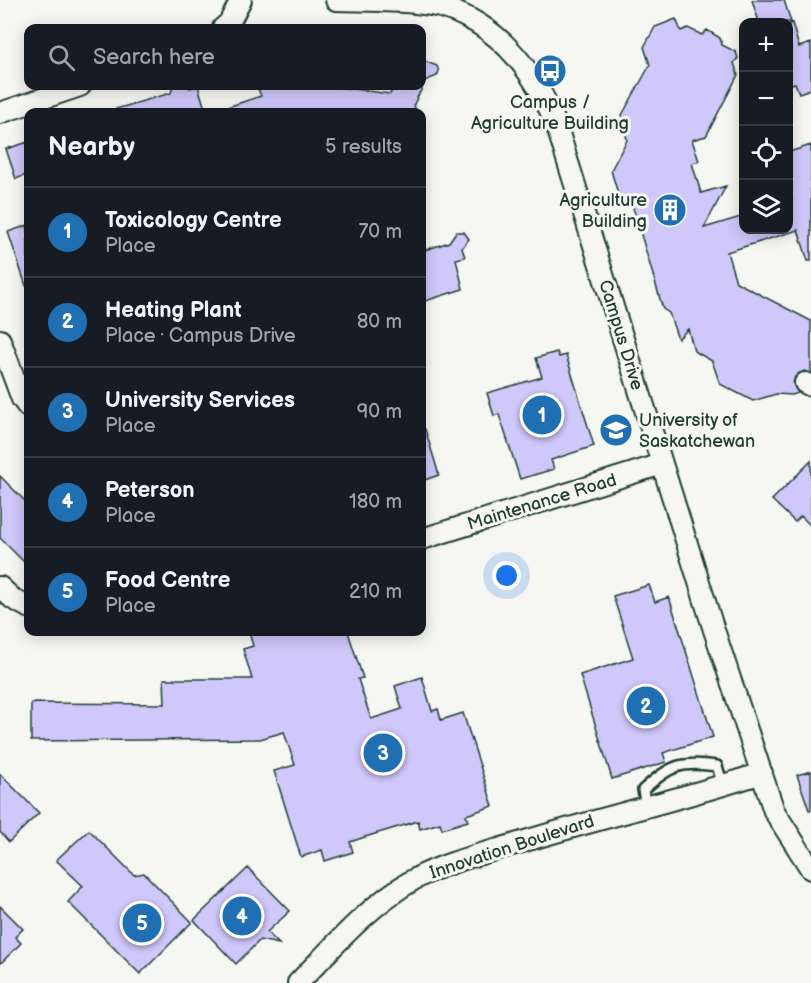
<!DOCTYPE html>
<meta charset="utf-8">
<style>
:root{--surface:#171b24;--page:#242831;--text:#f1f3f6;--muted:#9ea1a6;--line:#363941;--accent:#1f6fb2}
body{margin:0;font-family:"Balsamiq Sans",sans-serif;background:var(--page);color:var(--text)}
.controls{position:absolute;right:18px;top:18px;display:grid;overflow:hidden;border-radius:12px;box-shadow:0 3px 15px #0003}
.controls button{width:54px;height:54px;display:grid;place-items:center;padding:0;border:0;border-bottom:2px solid var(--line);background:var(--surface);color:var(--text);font:30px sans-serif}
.you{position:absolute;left:507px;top:576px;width:21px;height:21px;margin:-15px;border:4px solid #fff;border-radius:50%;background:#1a73e8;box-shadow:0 0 0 9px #1a73e833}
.badge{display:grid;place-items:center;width:39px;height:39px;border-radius:50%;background:var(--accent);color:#fff;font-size:20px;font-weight:700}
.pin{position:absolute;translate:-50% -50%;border:3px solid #fff;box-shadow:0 2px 6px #0006}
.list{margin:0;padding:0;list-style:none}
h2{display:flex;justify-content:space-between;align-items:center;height:78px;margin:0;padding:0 24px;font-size:26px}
h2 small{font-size:20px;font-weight:400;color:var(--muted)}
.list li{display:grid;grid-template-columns:39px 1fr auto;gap:18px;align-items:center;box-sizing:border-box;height:90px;padding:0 24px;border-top:2px solid var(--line)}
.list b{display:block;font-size:22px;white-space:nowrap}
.list p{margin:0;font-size:20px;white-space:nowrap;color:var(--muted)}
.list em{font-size:20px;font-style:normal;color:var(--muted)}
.icon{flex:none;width:33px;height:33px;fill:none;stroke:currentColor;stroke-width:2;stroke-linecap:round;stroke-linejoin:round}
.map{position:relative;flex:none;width:811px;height:983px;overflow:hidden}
.search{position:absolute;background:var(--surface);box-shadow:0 3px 15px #0003;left:24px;top:24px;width:402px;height:66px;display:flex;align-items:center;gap:15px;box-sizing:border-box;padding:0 21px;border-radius:12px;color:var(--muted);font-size:22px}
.panel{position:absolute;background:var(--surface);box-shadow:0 3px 15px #0003;left:24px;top:108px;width:402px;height:528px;border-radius:12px}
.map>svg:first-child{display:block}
</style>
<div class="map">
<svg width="811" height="983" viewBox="0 0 811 983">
<rect width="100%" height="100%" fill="#f6f6f2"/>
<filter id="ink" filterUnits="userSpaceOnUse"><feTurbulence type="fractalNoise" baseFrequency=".0167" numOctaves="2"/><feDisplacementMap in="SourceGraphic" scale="12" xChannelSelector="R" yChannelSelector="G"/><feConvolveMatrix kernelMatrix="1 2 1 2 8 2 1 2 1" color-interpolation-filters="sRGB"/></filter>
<g filter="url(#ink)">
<path fill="#d0c7fa" stroke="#1f3d34" stroke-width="1.5" d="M752,0h32l7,22h-32z
M676,19l5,12 7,-3 14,7 5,-5 13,8 2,7 14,7 2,6 -4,5 4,12 -32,61 -14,4 7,21 -7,2 9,30 25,-7 -22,42 40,-12v14h45v-28l3,-2 -3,-12v-36l22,-7v116h-3l-10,-31 -71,22 9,30 75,39v52l-7,-2 -9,6 -2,7 5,9 -6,2 -16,-1 -23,7 -33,-17 -8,-23 -18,-10 -6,-22 -10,10 -9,-26 -6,-4 -31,-105 -12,-3 -9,-31 16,-30 -5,-25 28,-50 -6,-18 11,-20z
M792,23l7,24 12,-4v46l-12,4 -4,-10 -6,2v-61z
M422,60l15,6 2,5 -2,5 -15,6z
M173,86h13l4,2 8,-2 8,26h-89l-1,-3 55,-16z
M268,86h62l60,8 5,-8h28l-9,18 2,8h-197l-1,-2 43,-14 -3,-7z
M28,142v32l-12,5 -10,-30z
M28,225v61h-2l-18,-54z
M456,232h8l5,7 -7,9 3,9 -9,2 7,30 -41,13v-51l27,-9z
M557,352l2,5 7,-2 28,91 -43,14 3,9 -34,10 -21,-65 -5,2 -7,-23 55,-16 -6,-19z
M422,429h3l14,46 -17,6z
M811,461v65l-10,-10 -6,6 -23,-22z
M0,476l28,28v62l-28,-28z
M649,585l6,17 14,-5 44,140 -50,16 3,9 -54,17 -32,-104 53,-17 -20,-62z
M249,632h99l15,46 -5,1 13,40 31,-10 -7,-23 27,-9 10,34 6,-2 3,11 22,-7 30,93 -27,9 2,6 -26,8 -2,-6 -20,6 -2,-8 -53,16 -15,5 3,10 -28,9 -3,-11 -21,7 -27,-86 21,-6 -11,-33 -24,7 -229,2v-38l134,1 -1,-25h88l-9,-30 10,-3z
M811,771v39h-2l-12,-35z
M0,774l39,39 -30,29 -9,-10z
M89,830l45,45 10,-2 48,49 -52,52 -72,-72 15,-16 -27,-26z
M248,868l42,43 -23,21 12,12 -19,-4 -24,24 -42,-44z
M0,906l23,23 -8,8 6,6 -21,21z"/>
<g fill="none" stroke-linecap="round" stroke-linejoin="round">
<g stroke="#1f3d34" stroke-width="14">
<path id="service" d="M646,807l-3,-17c27,-25 38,-29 74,-24l6,19"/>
</g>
<g stroke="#1f3d34" stroke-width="24">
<path id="minor" d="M336,0c34,1 72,0 105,7 57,17 93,64 115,117l157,503 61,184 37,58
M223,28l6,-5 12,-23
M0,113l80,-27
M0,340l22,59 6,8
M805,383l6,3
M422,539l240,-75
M0,587l13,12 15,8
M298,983c36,-37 70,-77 115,-103 31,-17 65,-25 99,-35 83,-26 167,-45 250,-72"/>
</g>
<use href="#service" stroke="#f6f6f2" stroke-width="9"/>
<use href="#minor" stroke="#f6f6f2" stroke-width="20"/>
</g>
</g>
<defs>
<g id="bus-disc" transform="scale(1.725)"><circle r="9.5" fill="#1f6fb2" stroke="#f6f6f2"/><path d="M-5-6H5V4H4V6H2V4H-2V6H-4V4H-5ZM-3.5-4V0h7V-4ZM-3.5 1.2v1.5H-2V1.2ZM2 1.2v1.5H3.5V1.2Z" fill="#fff"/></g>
<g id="building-disc" transform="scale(1.725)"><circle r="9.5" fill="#1f6fb2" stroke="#f6f6f2"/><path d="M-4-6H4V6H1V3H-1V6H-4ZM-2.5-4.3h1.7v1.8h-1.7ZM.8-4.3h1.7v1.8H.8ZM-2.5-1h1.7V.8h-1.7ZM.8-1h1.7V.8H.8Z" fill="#fff"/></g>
<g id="university-disc" transform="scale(1.725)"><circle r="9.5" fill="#1f6fb2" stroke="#f6f6f2"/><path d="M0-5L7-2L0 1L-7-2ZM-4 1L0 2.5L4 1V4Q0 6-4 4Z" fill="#fff"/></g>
</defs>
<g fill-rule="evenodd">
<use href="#bus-disc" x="550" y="71"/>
<use href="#building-disc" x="670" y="210"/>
<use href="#university-disc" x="616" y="430"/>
</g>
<g text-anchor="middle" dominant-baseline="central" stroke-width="6" stroke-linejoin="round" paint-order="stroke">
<g font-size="18" fill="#1f3d34" stroke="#f6f6f2">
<text x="550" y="102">Campus /<tspan x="550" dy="21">Agriculture Building</tspan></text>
<text x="647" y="200" text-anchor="end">Agriculture<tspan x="647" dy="21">Building</tspan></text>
<text x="639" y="420" text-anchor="start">University of<tspan x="639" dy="21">Saskatchewan</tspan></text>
</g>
<g font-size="18" fill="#1f3d34" stroke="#f6f6f2">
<text transform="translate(621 335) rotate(73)">Campus Drive</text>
<text transform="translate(542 502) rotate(-17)">Maintenance Road</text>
<text transform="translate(512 847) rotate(-18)">Innovation Boulevard</text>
</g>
</g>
</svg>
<div class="controls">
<button>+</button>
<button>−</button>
<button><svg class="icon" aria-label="locate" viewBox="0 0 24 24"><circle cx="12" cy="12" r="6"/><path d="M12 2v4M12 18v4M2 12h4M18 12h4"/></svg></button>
<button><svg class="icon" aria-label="layers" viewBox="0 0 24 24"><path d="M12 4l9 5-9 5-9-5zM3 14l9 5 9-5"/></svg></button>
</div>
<div class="you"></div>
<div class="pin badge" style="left:542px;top:415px">1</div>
<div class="pin badge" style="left:646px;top:706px">2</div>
<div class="pin badge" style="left:383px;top:753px">3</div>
<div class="pin badge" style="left:242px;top:916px">4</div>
<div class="pin badge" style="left:142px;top:923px">5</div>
<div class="search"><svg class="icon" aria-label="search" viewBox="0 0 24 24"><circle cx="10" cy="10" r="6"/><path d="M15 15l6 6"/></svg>Search here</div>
<section class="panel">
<h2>Nearby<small>5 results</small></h2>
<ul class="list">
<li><span class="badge">1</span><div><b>Toxicology Centre</b><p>Place</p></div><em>70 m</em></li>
<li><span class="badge">2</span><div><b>Heating Plant</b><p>Place · Campus Drive</p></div><em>80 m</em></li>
<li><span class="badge">3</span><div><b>University Services</b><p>Place</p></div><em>90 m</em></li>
<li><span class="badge">4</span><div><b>Peterson</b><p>Place</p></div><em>180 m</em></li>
<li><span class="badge">5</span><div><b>Food Centre</b><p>Place</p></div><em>210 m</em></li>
</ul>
</section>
</div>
